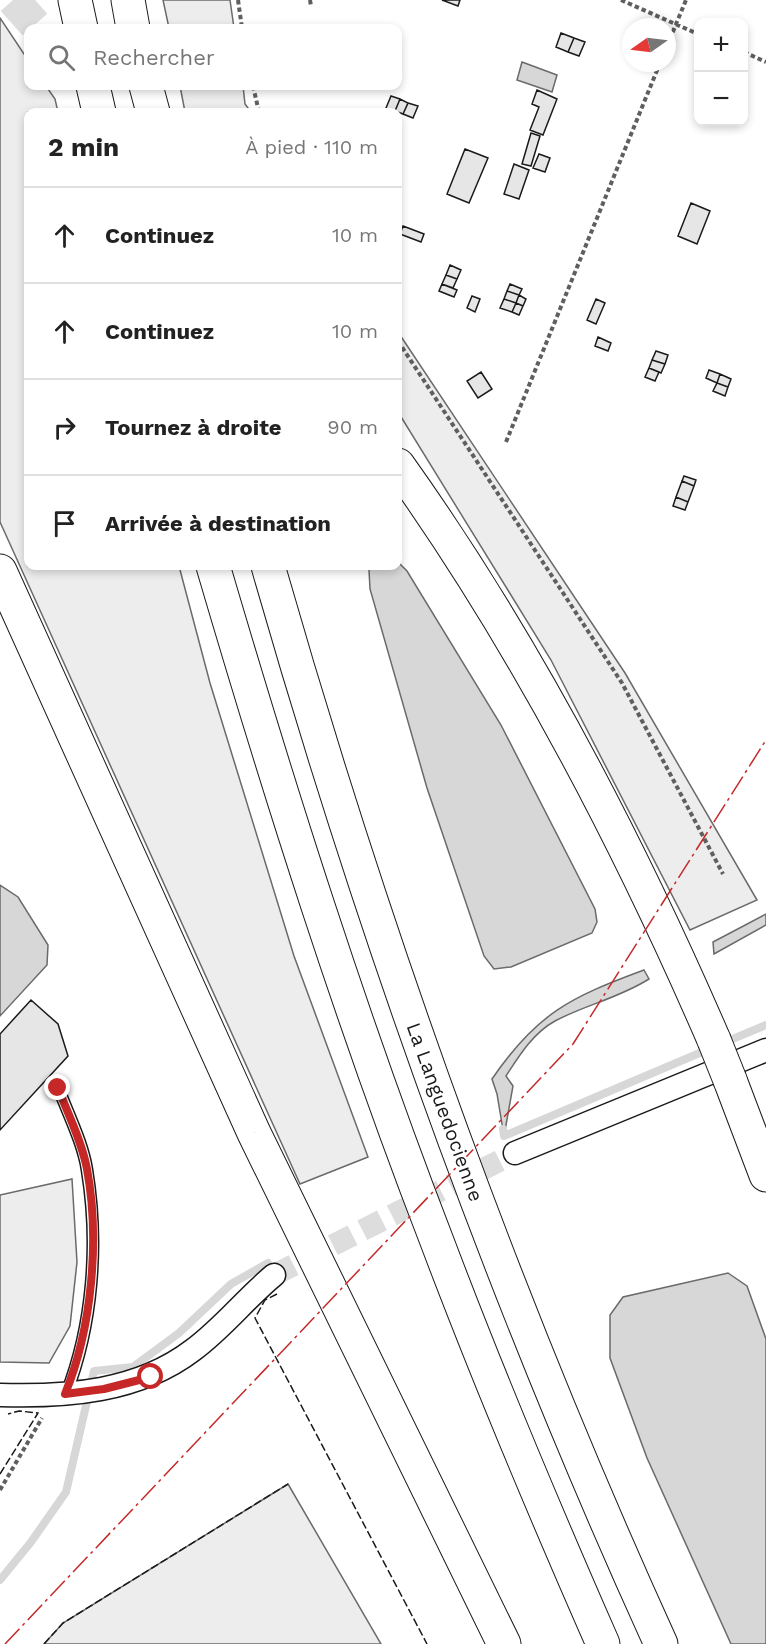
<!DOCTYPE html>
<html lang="fr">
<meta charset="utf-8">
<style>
:root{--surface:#fff;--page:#f6f6f6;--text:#222;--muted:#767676;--line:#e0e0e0}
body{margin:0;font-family:"Work Sans",sans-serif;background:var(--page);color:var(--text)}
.controls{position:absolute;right:18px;top:18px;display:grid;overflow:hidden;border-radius:12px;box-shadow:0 3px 9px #0003}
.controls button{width:54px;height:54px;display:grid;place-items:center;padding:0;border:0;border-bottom:2px solid var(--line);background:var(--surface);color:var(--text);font:30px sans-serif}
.compass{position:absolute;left:622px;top:18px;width:54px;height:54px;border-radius:50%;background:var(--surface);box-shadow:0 3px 9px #0003;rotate:256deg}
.stop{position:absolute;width:18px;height:18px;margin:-14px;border:4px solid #c62828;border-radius:50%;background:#fff}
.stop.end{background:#c62828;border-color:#fff;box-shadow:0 2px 6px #0008}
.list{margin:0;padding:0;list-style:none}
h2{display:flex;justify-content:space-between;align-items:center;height:78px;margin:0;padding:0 24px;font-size:26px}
h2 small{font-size:20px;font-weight:400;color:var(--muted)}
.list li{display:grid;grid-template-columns:39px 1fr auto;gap:18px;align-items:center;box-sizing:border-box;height:96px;padding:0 24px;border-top:2px solid var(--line)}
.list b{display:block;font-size:22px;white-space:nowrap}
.list em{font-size:20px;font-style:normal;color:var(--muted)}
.icon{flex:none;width:33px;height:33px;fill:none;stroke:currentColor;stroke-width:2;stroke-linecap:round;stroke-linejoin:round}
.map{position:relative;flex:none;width:766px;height:1644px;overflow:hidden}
.search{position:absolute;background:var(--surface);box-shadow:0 3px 9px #0003;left:24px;top:24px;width:378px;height:66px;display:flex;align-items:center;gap:15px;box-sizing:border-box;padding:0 21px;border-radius:12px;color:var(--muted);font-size:22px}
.panel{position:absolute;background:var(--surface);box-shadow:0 3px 9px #0003;left:24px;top:108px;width:378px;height:462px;border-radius:12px}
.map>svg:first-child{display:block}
</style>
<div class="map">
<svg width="766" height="1644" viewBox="0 0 766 1644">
<rect width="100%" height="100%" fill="#fff"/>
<path fill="#ededed" stroke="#6a6a6a" stroke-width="1.5" d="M163,0h67l4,28h-65z
M0,18l28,42v26h18l9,13 3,13h-30v454h151l31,117 84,273 74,201 -68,27 -300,-662z
M180,86h63l2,18 6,8h-66z
M398,332l227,341 132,227 -67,30 -139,-270 -153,-248z
M72,1179l5,83 -7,64 -21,37 -49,-1v-167z
M288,1484l93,160h-337l19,-21z"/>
<path fill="#d7d7d7" stroke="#6a6a6a" stroke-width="1.5" d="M522,62l35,13 -5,17 -35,-12z
M398,562l9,9 94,154 94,184 2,13 -5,11 -81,34 -17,2 -10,-13 -57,-168 -57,-199 -1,-19 3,-4h26z
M0,885l18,12 30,48 -1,20 -47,51z
M766,914v11l-52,29 -1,-12z
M644,970l5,9c-30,19 -64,26 -94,42 -22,12 -36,35 -49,55l7,10 -9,50 -7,-42 -5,-15c45,-66 79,-82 152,-109z
M728,1273l19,13 19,53v305h-35l-84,-186 -37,-100v-43l13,-18z"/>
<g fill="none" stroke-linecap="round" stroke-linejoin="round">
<path stroke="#d7d7d7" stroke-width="8" d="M723,1043l43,-18
M503,1129l1,7 205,-87
M0,1580l31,-38 35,-50 28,-121 39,-4 46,-34 52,-49 37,-21"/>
</g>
<path fill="#e6e6e6" stroke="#1a1a1a" stroke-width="1.5" d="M442,0h18l-2,6z
M561,33l13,5 -6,14 -12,-5z
M574,38l11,4 -6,14 -11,-4z
M537,90l20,9 -14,36 -13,-5 9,-23 -7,-3z
M391,96l9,3 -5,12 -9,-3z
M400,99l8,4 -5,11 -8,-3z
M408,103l10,3 -5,12 -10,-4z
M531,133l9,3 -9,30 -9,-2z
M465,149l23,9 -19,45 -22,-9z
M539,154l11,4 -5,14 -12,-4z
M514,164l15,6 -10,29 -15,-5z
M691,203l19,8 -13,33 -19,-8z
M403,226l21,8 -3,8 -21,-8z
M450,265l11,5 -4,9 -11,-4z
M446,275l11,4 -4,9 -11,-4z
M442,284l15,6 -3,7 -15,-6z
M510,284l12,5 -3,6 -12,-4z
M507,291l12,4 -3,8 -12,-4z
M519,295l7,4 -3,7 -7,-3z
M472,296l8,3 -5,13 -8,-4z
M504,299l12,4 -4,9 -12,-4z
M596,299l9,4 -9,21 -9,-4z
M516,303l7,3 -4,9 -7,-3z
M598,337l13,6 -3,8 -13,-5z
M656,351l12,4 -3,9 -13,-4z
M652,360l13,4 -4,9 -12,-5z
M649,368l10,4 -4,9 -10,-4z
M709,370l11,4 -3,9 -11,-5z
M481,372l11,17 -14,9 -11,-17z
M720,374l11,5 -3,8 -11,-4z
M717,383l11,4 -3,9 -12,-5z
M684,476l12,4 -2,6 -12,-5z
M682,481l12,5 -6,16 -12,-5z
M676,497l12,5 -3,8 -12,-4z
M31,1000l27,24 10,32 -68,74v-96z"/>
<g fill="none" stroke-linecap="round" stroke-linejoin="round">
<path stroke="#ddd" stroke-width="22" stroke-dasharray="22 11" stroke-linecap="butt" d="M274,1275l241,-122"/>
<path stroke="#ddd" stroke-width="33" stroke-dasharray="33 16" stroke-linecap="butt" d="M13,0l25,28"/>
<g stroke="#1a1a1a" stroke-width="13">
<path id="lane" d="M58,1087c10,27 25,56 29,83 12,73 6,155 -21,224"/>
</g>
<g stroke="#1a1a1a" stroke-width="25">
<path id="street" d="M515,1153l251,-103
M0,1395c67,2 138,-3 193,-45 30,-22 53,-52 81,-75"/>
</g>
<g stroke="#1a1a1a" stroke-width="35">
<path id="highway" d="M75,0l6,28
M128,0l5,28
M93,86l6,26
M146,86l7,26
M398,465c127,178 229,374 316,575
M213,566c67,228 139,456 225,678 51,135 107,268 165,400
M268,566c105,367 234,729 393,1078
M0,571l254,562 250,511
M730,1080l36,95"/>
</g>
<path stroke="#5f5f5f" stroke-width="4" stroke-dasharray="4.5 3" stroke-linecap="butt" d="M238,0l4,28
M310,0l1,6
M621,0l77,34
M667,46l19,-46
M744,52l22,10
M253,86l6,26
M398,341l224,342 101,191
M506,442l154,-379
M0,1490l42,-72"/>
<use href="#lane" stroke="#fff" stroke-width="10"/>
<use href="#street" stroke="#fff" stroke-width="22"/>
<use href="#highway" stroke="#fff" stroke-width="33"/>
<g stroke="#1a1a1a" stroke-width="35" stroke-linecap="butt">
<path id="highway-bridge" d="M714,1040l16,40"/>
</g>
<use href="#highway-bridge" stroke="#fff" stroke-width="33"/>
<path stroke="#1a1a1a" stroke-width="1.5" stroke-dasharray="8 3" stroke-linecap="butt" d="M277,1294l-12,6 -10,18 172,326
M0,1474l38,-61 -19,-2 -11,3
M44,1644l19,-21 225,-139"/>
<path stroke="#c62828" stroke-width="1.5" stroke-dasharray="21 4.5 3 4.5" stroke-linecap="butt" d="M5,1644l568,-600 193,-304"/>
</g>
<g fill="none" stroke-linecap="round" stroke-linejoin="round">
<path stroke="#c62828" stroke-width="8" d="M58,1088c10,26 24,54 29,81 13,70 5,159 -22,225l39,-5 47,-12"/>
</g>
<g text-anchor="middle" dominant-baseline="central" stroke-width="4.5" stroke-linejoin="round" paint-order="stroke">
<g font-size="20" fill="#1a1a1a" stroke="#fff">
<text transform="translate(445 1112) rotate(70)">La Languedocienne</text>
</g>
</g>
</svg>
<div class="controls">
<button>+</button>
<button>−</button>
</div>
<svg class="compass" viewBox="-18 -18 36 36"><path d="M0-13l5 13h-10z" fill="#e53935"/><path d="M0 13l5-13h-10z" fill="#767676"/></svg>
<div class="stop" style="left:151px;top:1377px"></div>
<div class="stop end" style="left:58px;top:1088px"></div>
<div class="search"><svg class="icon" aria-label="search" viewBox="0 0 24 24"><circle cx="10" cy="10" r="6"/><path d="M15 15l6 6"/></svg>Rechercher</div>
<section class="panel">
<h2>2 min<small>À pied · 110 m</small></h2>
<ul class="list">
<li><svg class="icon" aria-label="ahead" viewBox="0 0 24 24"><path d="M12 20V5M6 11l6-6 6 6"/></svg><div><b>Continuez</b></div><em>10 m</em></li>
<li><svg class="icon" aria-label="ahead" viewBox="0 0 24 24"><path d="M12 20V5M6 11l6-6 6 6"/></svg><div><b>Continuez</b></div><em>10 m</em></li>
<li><svg class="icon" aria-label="right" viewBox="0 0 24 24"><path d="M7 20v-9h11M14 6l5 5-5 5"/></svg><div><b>Tournez à droite</b></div><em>90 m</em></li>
<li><svg class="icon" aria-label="arrive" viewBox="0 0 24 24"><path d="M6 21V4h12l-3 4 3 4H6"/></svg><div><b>Arrivée à destination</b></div></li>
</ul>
</section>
</div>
